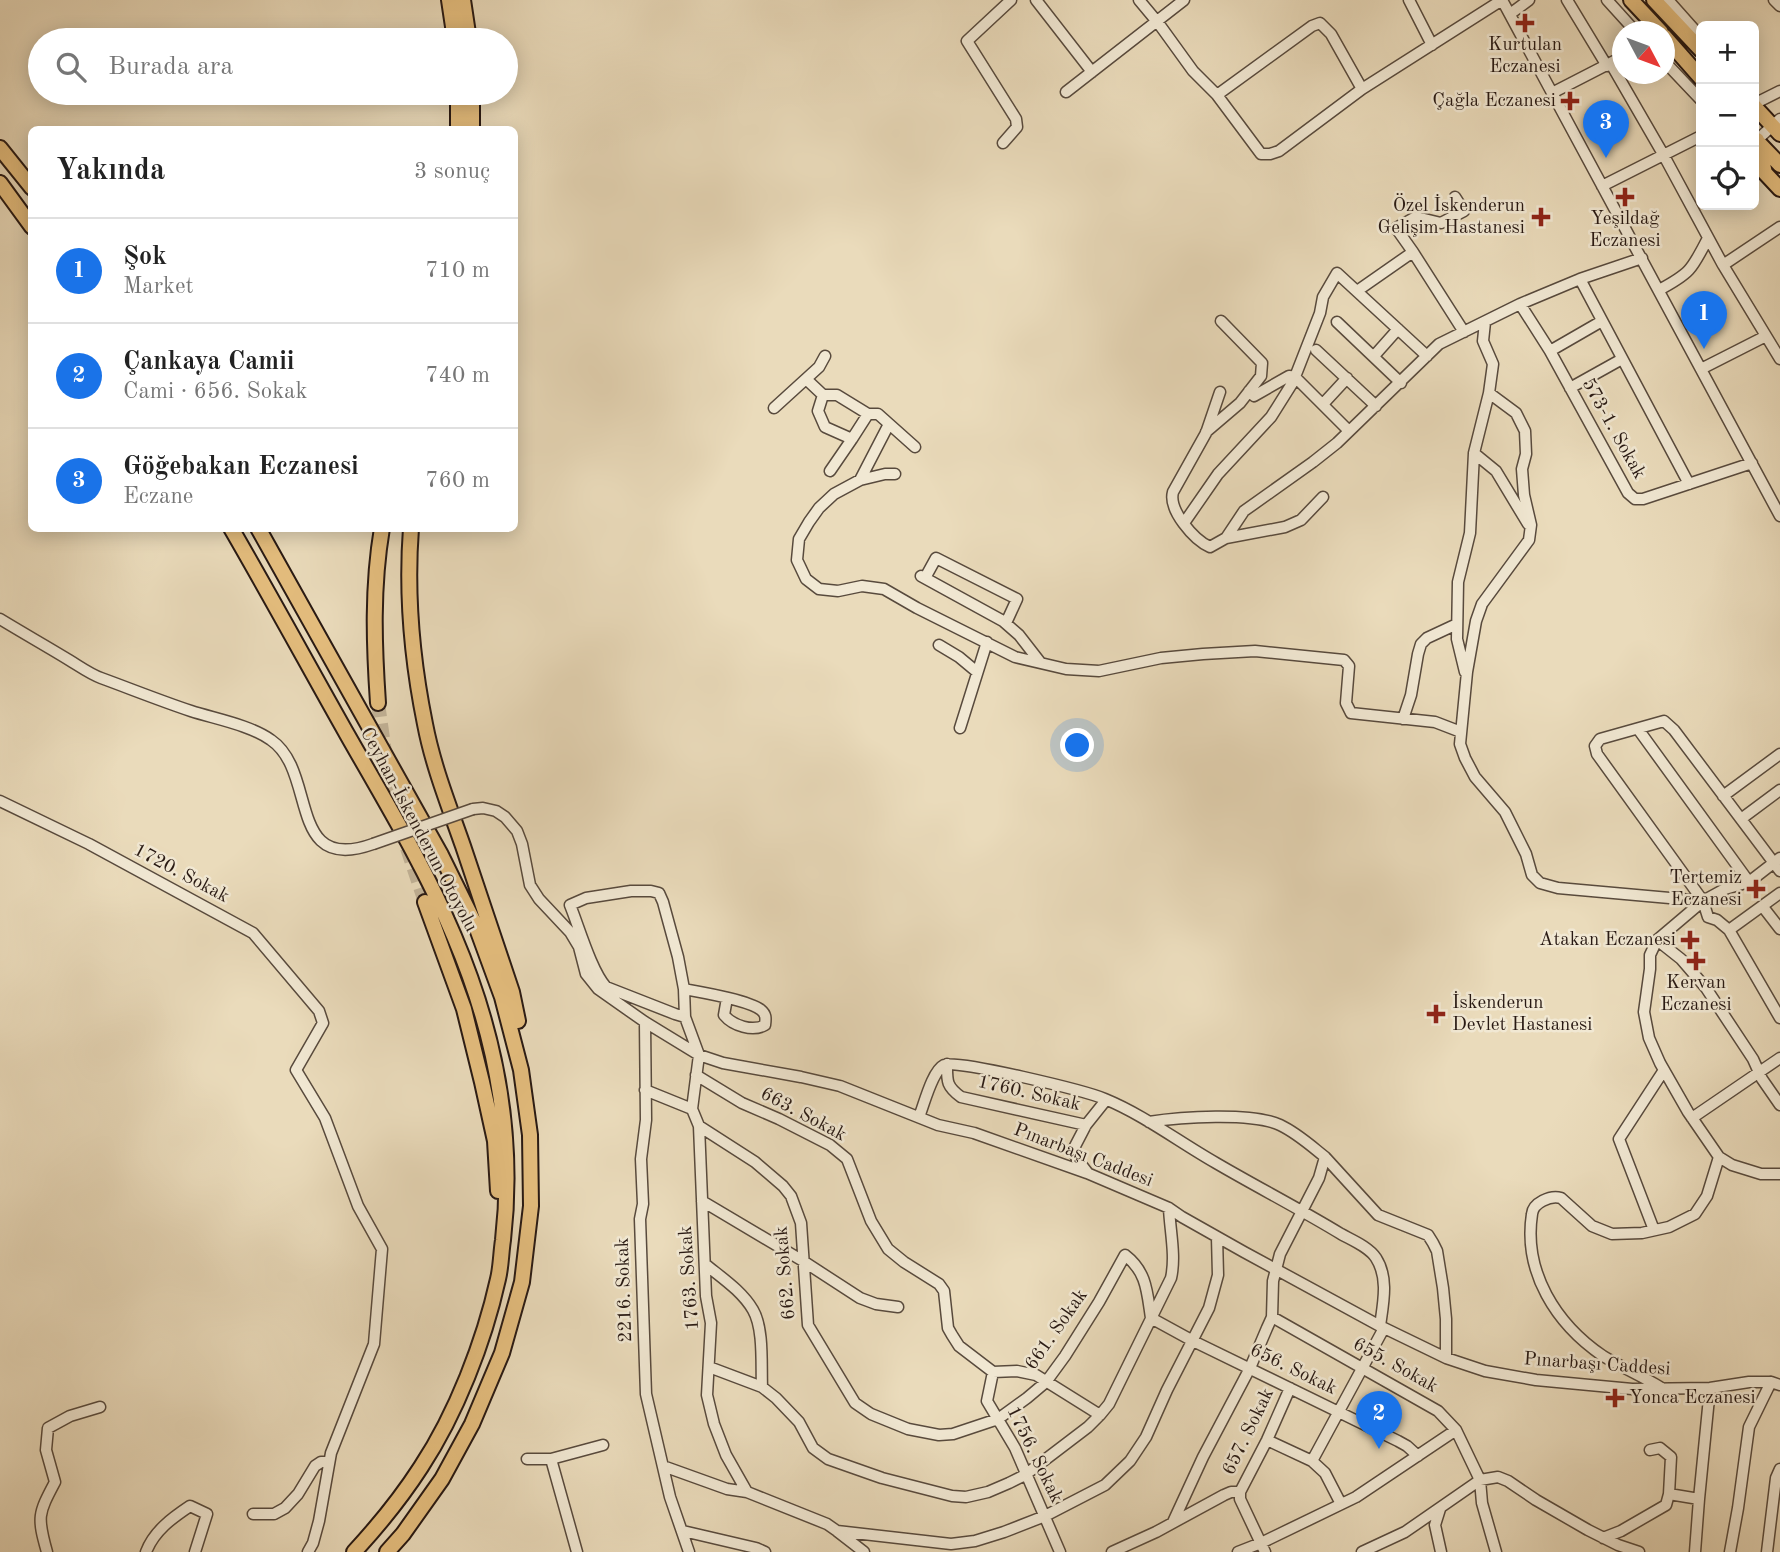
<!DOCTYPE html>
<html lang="tr">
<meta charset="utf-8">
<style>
:root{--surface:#fff;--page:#f2f2f2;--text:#222;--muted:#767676;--line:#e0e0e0;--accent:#1a73e8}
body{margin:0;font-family:"Old Standard TT",serif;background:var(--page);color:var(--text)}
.controls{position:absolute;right:21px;top:21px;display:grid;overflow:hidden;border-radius:10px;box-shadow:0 4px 18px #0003}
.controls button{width:63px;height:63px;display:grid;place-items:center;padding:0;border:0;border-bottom:2px solid var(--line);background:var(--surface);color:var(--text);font:35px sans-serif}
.compass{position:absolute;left:1612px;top:21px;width:63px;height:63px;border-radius:50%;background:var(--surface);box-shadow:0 4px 18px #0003;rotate:131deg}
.you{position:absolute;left:1078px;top:746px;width:24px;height:24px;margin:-18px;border:5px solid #fff;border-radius:50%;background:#1a73e8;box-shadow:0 0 0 10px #1a73e833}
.badge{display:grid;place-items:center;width:46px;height:46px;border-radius:50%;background:var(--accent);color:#fff;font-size:23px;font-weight:700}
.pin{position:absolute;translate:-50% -58px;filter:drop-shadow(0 2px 4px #0008)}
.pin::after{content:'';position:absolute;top:37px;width:24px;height:21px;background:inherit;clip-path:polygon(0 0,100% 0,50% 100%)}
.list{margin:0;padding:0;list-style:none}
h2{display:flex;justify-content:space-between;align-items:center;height:91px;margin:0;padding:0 28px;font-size:30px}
h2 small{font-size:23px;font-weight:400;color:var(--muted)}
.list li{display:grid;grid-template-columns:46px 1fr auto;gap:21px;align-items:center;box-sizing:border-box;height:105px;padding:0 28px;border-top:2px solid var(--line)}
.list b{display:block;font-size:26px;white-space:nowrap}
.list p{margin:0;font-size:23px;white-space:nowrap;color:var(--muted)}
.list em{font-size:23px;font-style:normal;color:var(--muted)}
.icon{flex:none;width:38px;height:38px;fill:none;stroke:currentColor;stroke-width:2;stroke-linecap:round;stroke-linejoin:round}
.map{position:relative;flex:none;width:1780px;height:1552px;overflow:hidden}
.search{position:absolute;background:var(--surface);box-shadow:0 4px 18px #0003;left:28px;top:28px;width:490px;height:77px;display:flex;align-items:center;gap:18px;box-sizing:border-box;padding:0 24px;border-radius:38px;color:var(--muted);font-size:26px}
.panel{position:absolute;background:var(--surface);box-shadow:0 4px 18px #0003;left:28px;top:126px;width:490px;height:406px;border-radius:10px}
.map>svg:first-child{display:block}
</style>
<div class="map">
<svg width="1780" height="1552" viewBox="0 0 1780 1552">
<rect width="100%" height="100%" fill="#eadbbb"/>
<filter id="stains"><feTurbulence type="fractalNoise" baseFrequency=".00286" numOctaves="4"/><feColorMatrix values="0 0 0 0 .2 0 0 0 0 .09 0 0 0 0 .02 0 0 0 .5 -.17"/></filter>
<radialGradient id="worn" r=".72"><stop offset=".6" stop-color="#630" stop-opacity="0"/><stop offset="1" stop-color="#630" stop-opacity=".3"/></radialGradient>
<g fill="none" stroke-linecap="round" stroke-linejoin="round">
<path stroke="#c3b499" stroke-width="14" stroke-dasharray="14 7" stroke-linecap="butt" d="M378,703l11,78 10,41
M407,848l18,54"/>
<g stroke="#584a3d" stroke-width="13">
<path id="minor" d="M1036,0l56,72
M1139,0l20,24 34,47 24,24 44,59h9l9,-3 83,-62 140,-89 278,516
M1409,0l23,45
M1567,0l40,66
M1607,0l29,32
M1668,0l33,37
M1774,0l6,6
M1510,14l19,-14
M1664,61l37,39
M1611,64l52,90 60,111 57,94
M1066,92l118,-92
M1552,93l70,-36
M1217,95l95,-69 8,-3 11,11 31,55
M1754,104l26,-13
M1754,140h3l23,-21
M1003,143l14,-16 -1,-8 -49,-78 44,-41
M1602,186l99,-50
M1413,252l51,80
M1723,265l57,-38
M1580,279l109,205
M1659,290c32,-17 33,-21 49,-52
M1357,291l56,-39 -17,-24 20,-11 25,6 23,-12 -9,-14
M1520,304l30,47 78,142 7,6h8l109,-36
M1337,322l64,61
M1485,322l-2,19 10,23 -4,29 27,20 9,18 1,23 -4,15 2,26 7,30 -2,15 -47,64 -6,17 -9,51 -7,72 5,14 10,19 30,35 21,42 6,21 8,8 18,5 145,13 22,-12 24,-7 31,-24
M1316,350l60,56
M1550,351l52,-30
M1374,356l24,-27
M1701,369l65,-33
M806,379l17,16 -5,16 7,16 27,12 -22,32
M1570,388l52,-29
M1249,391l5,5 35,-20 6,1 54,54
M1220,392l-14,41 -33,59c-5,18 21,48 37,55l16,-9 59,-11 16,-7 22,-23
M823,395h14l31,19h10l37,33
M1323,404l24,-26
M774,408l45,-41 6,-11
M1206,432l34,-29 21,-27 1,-13 -41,-42
M852,439l16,-25
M1474,453l22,18 32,53
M895,474h-10l-25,6 -26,14 -15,14 -10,14 -10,17 -2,21 9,19 13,10 19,2 24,-5 22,3 33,19 98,49 51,12 33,2 62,-13 42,-4 52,-3 89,9 5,6 -3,37 5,10 84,9 26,10
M860,480l29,-56
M1184,523l34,-49 53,-57 22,-35 27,-69 3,-16 14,-24 90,83
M1226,538l18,-27 69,-49 24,-19 102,-99 81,-40 60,-25 62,-21
M921,576l82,45 16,14 21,27
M925,578l11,-20 81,41 -11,24
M0,619c23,14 46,27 69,41 10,6 21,14 32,18 30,11 60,23 90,33 25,8 59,14 80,29 47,32 15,135 102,104
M939,645l20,12 18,15
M1465,672l-8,-33 1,-57 12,-49 4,-80 15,-60
M1403,719l8,-24 7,-41 3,-10 6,-6 30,-14
M960,728l27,-86
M1638,729l111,153
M1723,796l57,-42
M0,801l89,43 164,89 66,78 4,12 -27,47 29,48 33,88 24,43 -8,95 -43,109 -12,68 -6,22 -5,9
M473,809l10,-1 13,3 9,6 12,14 5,13 8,41 9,14 31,33 9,15 7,27 12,15 47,33 54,33 24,8 78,14 39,9 98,39 36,8 113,40 82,35 13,9 62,35 136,74 66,32 39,13 51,9 96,9 78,-1 39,-6h22l9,3
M1741,819l39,-29
M1780,871l-106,-141 -10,-9 -64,18 -5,7 2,8 106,147 5,16 9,3 12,10 51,88
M1703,901l-46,39 -7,15v14l-6,43 5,26 11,25 28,49 31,45 13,8 29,9h19
M1763,907l17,22
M1729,930l51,-37
M1657,940l24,19 25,29 47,71 9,20 18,26
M684,989c16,3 65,11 77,21 5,4 5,8 4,15 -12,7 -32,1 -41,-10l3,-17
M685,1017l-10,-3 -69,-27c-15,-17 -27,-60 -36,-82l16,-7 45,-7h20l8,2 4,9 15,55 6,32 1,28 14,38 -7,54 7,17 7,170 5,27 -4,72 7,29 12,31 21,37
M645,1022l1,98 -5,39 2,45 -3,15 6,175 24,103 19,55
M947,1064c0,17 -1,22 14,33l125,28
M696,1075l46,28 37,16 51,26 17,14 24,62 17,28 16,13 35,22 5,7 4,37 4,7 7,11 34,26 24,-1 19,4 64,40
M645,1090l47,19
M919,1117c5,-12 13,-46 25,-52 12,-6 142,26 161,34 39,16 74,43 111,64 41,24 84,46 125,71 11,6 28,13 35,24 13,20 7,46 4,68
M1692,1118l88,-60
M1149,1122c31,-5 103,-10 131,3 17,8 30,20 45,32
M699,1126l56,36 28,24 8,10 10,27 7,102 47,78 16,11 37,15 31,6 14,-1 45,-15 29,-21 19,-16 19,-26 34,-54 26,-47c22,17 22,37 26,63l42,23 205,100 9,5 11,10
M1087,1172l-10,-13 -4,-9 13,-25 20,-25
M702,1201l101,60 57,37 16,6 22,3
M1654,1230l-35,-91 45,-69
M705,1264c17,14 37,27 48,46 11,19 8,55 9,77
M1272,1317l166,94 18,19 24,50 2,23 14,49
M709,1367l53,20 14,11 23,24 14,26 15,11 54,19 70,18 14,1 22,-5 21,-9 16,-8 63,-48 12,-12 9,-11 62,-126c5,-22 -1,-47 -2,-70
M993,1372l-6,29 28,47 45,104
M1660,1387c-18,-11 -39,-20 -57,-31 -47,-32 -80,-84 -71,-142 1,-11 18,-19 29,-16l31,28 20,8 30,-1 27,-6 26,-13 12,-18 12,-39
M1267,1440l45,21 13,12 16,31
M527,1459h24l52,-14
M551,1459l26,93
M1312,1461l72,-133
M663,1466l64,23 20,3 80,32 10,7 114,13 24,-3 29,-9 41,-16 60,-31 25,-24 16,-24 21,-47 42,-82 9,-33 -1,-38
M1240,1492l27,-52 23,-52
M1240,1492v7l25,53
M1669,1494l30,5
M1440,1509l-5,16 6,27
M253,1514h21l11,-6 13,-14 17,-28 6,-4h8
M1173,1522l30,-65 47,-89 17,-40 5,-11 1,-36 7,-27 39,-76 6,-21 53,58 50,20 5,8 4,8 6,37 3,31v39
M683,1531l73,17 9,4
M837,1531l27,21
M1603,1538l18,-7 45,-26 3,-11 2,-37 -11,-9 -10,2
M47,1552c-10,-35 -9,-38 8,-70l-9,-32 2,-22 22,-12 30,-9
M146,1552c8,-21 26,-34 44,-46l17,8 -12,38
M1112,1552l44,-20 68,-37 7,-3h9
M1238,1552l23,-9 95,-46 100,-67
M1362,1552l43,-20 75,-52 18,-3 10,4 28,19 52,30 30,15 21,7
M1695,1552l4,-53 11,-111
M1730,1552l8,-44 11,-81 22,-45
M1767,1552l9,-74 4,-9"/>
</g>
<g stroke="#281913" stroke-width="18">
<path id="highway" d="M449,0l6,40
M463,0l6,40
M1631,0l30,32
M1654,0l47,50
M1664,36l37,42
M1754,106l26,28
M458,130v-37
M472,130v-37
M1757,140l8,33 15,16
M1759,143l21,22
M0,148l32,40
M0,183l32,44
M231,528c40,69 78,139 117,208 37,65 77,131 106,200 41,96 61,200 49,304 -2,13 -2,27 -5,39 -14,63 -42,135 -77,188 -20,31 -42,58 -67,85
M258,528l183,327 35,71 26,71 19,73 9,65 1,71 -9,76 -20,71 -30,71 -30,55 -39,55 -16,18
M411,528c-5,66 1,132 14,196 8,42 24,82 38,122 16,49 33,97 49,146l6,29
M378,703c-4,-58 -6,-116 4,-175
M425,902l39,107 18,73 13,59 3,50"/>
</g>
<use href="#minor" stroke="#f1e8d3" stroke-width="10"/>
<use href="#highway" stroke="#e5be7e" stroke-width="14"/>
<g stroke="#584a3d" stroke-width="13" stroke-linecap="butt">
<path id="minor-bridge" d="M373,844l100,-35"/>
</g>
<use href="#minor-bridge" stroke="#f1e8d3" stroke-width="10"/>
</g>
<g fill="#8f2418" stroke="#f1e8d3" stroke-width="2.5">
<path d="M1521.5 12.5h7v7h7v7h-7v7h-7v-7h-7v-7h7z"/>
<path d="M1566.5 90.5h7v7h7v7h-7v7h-7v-7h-7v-7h7z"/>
<path d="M1621.5 186.5h7v7h7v7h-7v7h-7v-7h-7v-7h7z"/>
<path d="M1537.5 206.5h7v7h7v7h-7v7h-7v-7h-7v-7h7z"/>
<path d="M1752.5 878.5h7v7h7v7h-7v7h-7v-7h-7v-7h7z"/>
<path d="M1686.5 929.5h7v7h7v7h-7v7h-7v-7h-7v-7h7z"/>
<path d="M1692.5 950.5h7v7h7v7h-7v7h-7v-7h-7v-7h7z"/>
<path d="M1432.5 1003.5h7v7h7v7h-7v7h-7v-7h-7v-7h7z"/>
<path d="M1611.5 1387.5h7v7h7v7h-7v7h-7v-7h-7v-7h7z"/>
</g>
<g text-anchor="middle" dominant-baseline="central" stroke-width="5" stroke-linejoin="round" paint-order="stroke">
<g font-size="19" fill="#281913" stroke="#f1e8d3" text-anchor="end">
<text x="1525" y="45" text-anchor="middle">Kurtulan<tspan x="1525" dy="22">Eczanesi</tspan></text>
<text x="1556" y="101">Çağla Eczanesi</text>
<text x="1525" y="206">Özel İskenderun<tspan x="1525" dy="22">Gelişim Hastanesi</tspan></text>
<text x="1625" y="219" text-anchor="middle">Yeşildağ<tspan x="1625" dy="22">Eczanesi</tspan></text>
<text x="1742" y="878">Tertemiz<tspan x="1742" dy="22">Eczanesi</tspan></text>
<text x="1676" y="940">Atakan Eczanesi</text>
<text x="1696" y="983" text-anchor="middle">Kervan<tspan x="1696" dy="22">Eczanesi</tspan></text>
<text x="1452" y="1003" text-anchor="start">İskenderun<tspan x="1452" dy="22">Devlet Hastanesi</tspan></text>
<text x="1629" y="1398" text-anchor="start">Yonca Eczanesi</text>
</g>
<g font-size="19" fill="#281913" stroke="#f1e8d3">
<text transform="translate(1613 429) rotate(61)">573-1. Sokak</text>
<text transform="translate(418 830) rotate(62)">Ceyhan-İskenderun Otoyolu</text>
<text transform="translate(181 874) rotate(28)">1720. Sokak</text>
<text transform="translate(1029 1094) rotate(13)">1760. Sokak</text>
<text transform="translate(803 1115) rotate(28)">663. Sokak</text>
<text transform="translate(1083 1156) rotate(21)">Pınarbaşı Caddesi</text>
<text transform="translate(786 1273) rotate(-95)">662. Sokak</text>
<text transform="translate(690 1278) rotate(-94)">1763. Sokak</text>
<text transform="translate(625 1290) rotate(-92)">2216. Sokak</text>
<text transform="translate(1057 1330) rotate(-55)">661. Sokak</text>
<text transform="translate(1597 1365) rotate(4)">Pınarbaşı Caddesi</text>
<text transform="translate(1395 1366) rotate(29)">655. Sokak</text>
<text transform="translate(1293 1370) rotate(26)">656. Sokak</text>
<text transform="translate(1249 1432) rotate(-64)">657. Sokak</text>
<text transform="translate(1034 1455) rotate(64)">1756. Sokak</text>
</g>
</g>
<rect width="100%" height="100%" filter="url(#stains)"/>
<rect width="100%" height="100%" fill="url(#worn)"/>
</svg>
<div class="controls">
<button>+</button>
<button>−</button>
<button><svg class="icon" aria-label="locate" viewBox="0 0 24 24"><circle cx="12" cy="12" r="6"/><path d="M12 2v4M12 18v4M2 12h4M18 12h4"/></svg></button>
</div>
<svg class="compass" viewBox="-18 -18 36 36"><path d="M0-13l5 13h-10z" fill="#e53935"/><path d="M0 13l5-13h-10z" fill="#767676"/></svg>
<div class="you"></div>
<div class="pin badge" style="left:1704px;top:349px">1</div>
<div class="pin badge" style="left:1379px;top:1449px">2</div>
<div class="pin badge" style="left:1606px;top:158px">3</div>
<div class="search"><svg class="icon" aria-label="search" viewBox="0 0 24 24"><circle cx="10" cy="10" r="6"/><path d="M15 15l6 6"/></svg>Burada ara</div>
<section class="panel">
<h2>Yakında<small>3 sonuç</small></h2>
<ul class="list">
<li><span class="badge">1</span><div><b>Şok</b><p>Market</p></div><em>710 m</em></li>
<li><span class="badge">2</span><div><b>Çankaya Camii</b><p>Cami · 656. Sokak</p></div><em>740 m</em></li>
<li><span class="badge">3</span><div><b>Göğebakan Eczanesi</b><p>Eczane</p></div><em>760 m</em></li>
</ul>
</section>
</div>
